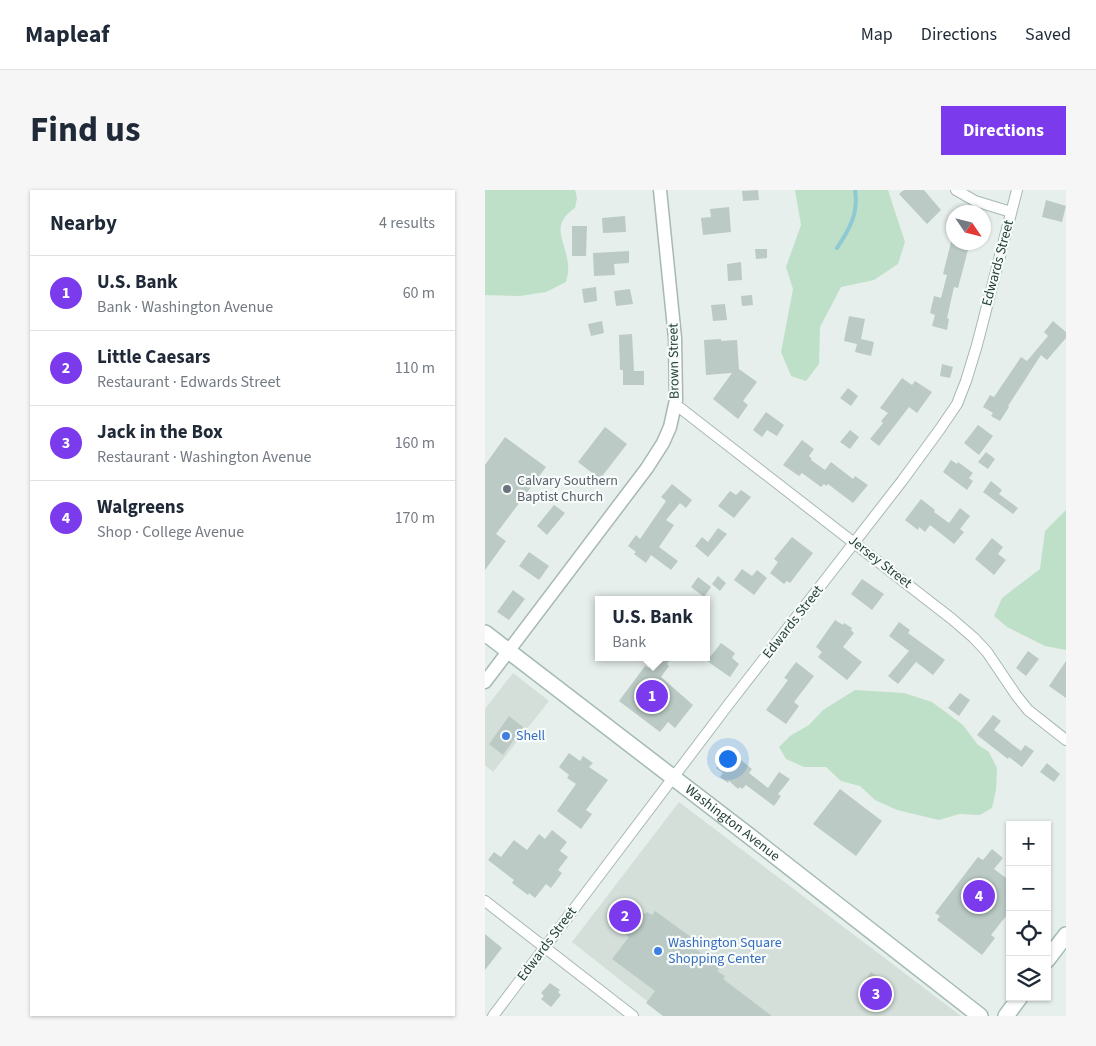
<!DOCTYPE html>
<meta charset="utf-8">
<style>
:root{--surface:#fff;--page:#f6f6f7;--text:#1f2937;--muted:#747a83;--line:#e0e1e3;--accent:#7c3aed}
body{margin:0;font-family:"Source Sans 3",sans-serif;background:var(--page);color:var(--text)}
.controls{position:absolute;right:15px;bottom:15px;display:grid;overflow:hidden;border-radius:0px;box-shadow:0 1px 4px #0004}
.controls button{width:45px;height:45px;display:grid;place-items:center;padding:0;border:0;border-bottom:1px solid var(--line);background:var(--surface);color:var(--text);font:25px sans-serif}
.compass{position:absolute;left:461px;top:15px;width:45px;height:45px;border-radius:50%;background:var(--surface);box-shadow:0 1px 4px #0004;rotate:125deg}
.you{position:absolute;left:242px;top:568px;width:18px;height:18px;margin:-12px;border:4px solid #fff;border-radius:50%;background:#1a73e8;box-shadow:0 0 0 8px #1a73e833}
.badge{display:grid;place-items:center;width:32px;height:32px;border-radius:50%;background:var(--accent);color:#fff;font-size:16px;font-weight:700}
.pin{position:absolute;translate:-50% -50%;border:2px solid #fff;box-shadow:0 1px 5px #0006}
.popup{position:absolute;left:110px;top:406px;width:115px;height:65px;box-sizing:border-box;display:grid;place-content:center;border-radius:0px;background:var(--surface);filter:drop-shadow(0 1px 4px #0005);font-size:16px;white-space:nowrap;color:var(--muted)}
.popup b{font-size:19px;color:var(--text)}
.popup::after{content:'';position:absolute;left:50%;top:100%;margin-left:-10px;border:10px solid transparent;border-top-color:var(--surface)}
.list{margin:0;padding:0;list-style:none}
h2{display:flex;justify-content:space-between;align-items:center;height:65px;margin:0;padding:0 20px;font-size:21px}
h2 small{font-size:16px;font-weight:400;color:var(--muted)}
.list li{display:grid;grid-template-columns:32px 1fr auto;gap:15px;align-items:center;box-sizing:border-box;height:75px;padding:0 20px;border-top:1px solid var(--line)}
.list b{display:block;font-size:19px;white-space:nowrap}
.list p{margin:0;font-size:16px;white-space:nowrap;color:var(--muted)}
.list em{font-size:16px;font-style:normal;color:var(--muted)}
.icon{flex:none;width:28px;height:28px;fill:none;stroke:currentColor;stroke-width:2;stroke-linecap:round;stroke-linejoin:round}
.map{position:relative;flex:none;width:581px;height:826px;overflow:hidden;border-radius:0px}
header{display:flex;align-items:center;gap:30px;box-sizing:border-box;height:70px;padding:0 25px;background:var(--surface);border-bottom:1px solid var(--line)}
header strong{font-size:24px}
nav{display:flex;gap:28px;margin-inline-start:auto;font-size:18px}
.intro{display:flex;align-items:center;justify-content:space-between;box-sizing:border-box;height:120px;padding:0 30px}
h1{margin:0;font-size:35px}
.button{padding:12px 22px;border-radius:0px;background:var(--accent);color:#fff;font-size:18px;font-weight:700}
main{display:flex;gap:30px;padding:0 30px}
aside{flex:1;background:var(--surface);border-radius:0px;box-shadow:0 1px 4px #0004}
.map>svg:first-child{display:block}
</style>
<header>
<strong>Mapleaf</strong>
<nav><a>Map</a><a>Directions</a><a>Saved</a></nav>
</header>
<div class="intro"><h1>Find us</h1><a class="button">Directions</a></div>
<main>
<aside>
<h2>Nearby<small>4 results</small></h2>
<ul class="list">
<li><span class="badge">1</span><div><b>U.S. Bank</b><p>Bank · Washington Avenue</p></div><em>60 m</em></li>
<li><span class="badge">2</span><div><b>Little Caesars</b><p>Restaurant · Edwards Street</p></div><em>110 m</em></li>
<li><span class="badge">3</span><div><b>Jack in the Box</b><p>Restaurant · Washington Avenue</p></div><em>160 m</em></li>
<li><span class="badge">4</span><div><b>Walgreens</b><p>Shop · College Avenue</p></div><em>170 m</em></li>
</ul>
</aside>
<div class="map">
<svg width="581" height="826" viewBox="0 0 581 826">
<rect width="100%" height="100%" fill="#e6efeb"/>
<path fill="#d4dfda" d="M28,483l36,28 -56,71 -8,-7v-56z
M194,612l282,214h-295l-94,-74z"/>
<path fill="#bfe0c8" d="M0,0h90l2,8 -2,10c-27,18 -8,34 -7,58 1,5 -1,11 -2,16l-20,10 -26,4 -35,-1z
M310,0h93l17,52 -7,22 -24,16 -33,7 -21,40 -1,37 -13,17 -15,-5 -10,-24 12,-63 -7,-22 15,-42z
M581,320v140l-21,-4 -38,-19 -13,-11 8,-18 38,-29 5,-38z
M370,500l49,3 28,9 31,23 15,20 11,7 8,16 -1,22 -4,18 -12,7 -21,-1 -20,6 -42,-10 -22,-10 -15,-14 -19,-5 -15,-14h-22l-18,-8 -7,-12 11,-11 19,-11 14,-15z"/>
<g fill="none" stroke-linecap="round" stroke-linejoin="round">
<path stroke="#8ec9d4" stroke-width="4" d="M352,58c12,-18 22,-35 18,-58"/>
</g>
<path fill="#bbcac4" d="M273,0l1,10 -16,1 -1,-10z
M419,0h20l17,20 -14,14 -28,-30z
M561,10l20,6 -4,16 -20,-5z
M244,17l2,25 -28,3 -2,-17 10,-1 -1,-8z
M140,26l1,16 -23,1 -1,-15z
M87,36h15l-1,30h-14z
M466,52h19l-12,46 -4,-1 -7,31 2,1 -2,11 -15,-4 3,-11 -5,-2 4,-17 7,2 6,-23 -4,-1z
M270,59h12v9l-11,1z
M144,61v12l-15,1 1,11 -21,1 -1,-23z
M256,72l1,18 -14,1 -1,-17z
M111,97l1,14 -13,2 -2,-14z
M145,99l3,15 -17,2 -2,-15z
M267,105l1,10 -11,1 -1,-10z
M240,114l2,16 -14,1 -2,-16z
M364,126l16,3 -4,20 13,3 -3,14 -16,-4 2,-8 -13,-3z
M117,131l2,12 -13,3 -3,-12z
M568,131l13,11v6l-19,22 -6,-5 -33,51 1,1 -9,14 -9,-5 2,-3 -10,-6 7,-12 4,2 27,-40 6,4 21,-25 -4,-4z
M147,144l2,37h10v14h-21v-15h-3l-1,-35z
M236,149v2l16,-1 2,29 18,13 -14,19 5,4 -10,14 -25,-20 19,-26 -26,2 -2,-35z
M457,174l11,3 -3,11 -10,-2z
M417,188l10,7 3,-4 17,11 -15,21 -8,-6 -30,39 -9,-7 13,-16 -2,-2 7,-8 -8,-5z
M363,198l10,8 -7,10 -11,-8z
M281,222l18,13 -7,11 -10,-6 -5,7 -9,-7z
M493,235l15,11 -14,19 -15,-12z
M120,237l22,17 -27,35 -22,-17z
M365,240l9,7 -9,12 -10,-7z
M20,247l41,30 -50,67 10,7 -21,29v-105z
M317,250l12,9 -5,7 3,3 -1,1 14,10 6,-8 22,17 2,-3 13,9 -15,18 -25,-19 -2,2 -2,-2 -3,3 -19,-14 -3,3 -16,-11z
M501,262l9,7 -7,10 -10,-7z
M466,270l6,4 1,-2 15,11 -4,5 4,3 -6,9 -24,-18z
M506,291l11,9 -3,4 19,14 -5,6 -30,-22z
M187,294l20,16 -6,8 -6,-5 -14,17 8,5 -15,22 19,14 -7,9 -20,-15 -5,8 -12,-9 2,-2 -8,-6 8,-11 4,4 26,-38 -5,-4z
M256,300l10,7 -17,21 -16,-12 12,-15 6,4z
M436,309l14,11 -1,2 15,11 11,-15 10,8 -10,13 4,3 -10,12 -24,-19 -5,7 -6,-5 -1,3 -13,-10z
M69,315l11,8 -18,22 -10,-9z
M233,338l9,6 -19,23 -13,-11 7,-9 6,5z
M307,347l21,16 -23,30 -3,-2 -3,3 -14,-11 8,-11 -4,-3z
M507,348l11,9 -5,7 8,6 -12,15 -19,-16z
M44,362l20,14 -10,14 -20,-14z
M257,379l10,7 5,-6 10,8 -13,17 -20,-15z
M233,386l8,7 -6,8 -8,-7z
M213,387l13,10 -7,10 -13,-10z
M377,389l22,15 -12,16 -21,-16z
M28,400l12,9 -16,21 -12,-8z
M350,430l8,5 1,-2 8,5 -1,2 3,3 -11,14 19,15 -15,18 -29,-23 4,-5 -6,-5z
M414,432l11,8 -2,3 37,27 -12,15 -17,-13 -18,22 -10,-8 21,-25 -20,-15z
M236,453l14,10 -3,5 7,6 -9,13 -23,-16z
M543,461l11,8 -13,17 -10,-8z
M172,467h15l-5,7 2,2 -8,11 32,28 -18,23 -7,-6 -8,10 -41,-31 26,-35 4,2z
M581,471v37l-17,-12z
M311,472l18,14 -20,26 5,4 -13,18 -20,-14 22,-30 -4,-2z
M475,503l10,7 -11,16 -11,-8z
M508,525l8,6 -7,9 27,21 4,-6 9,6 -12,16 -13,-10 -1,2 -31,-24z
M24,526l14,11 -20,28 -14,-11z
M84,563l11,8 3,-5 10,7 -4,4 19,13 -22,30 6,4 -11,15 -24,-18 19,-27 -9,-6 2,-3 -10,-8z
M241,566l11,9 4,-5 11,9 -3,4 19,15 11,-16 11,7 -12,15 3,2 -7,10 -28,-21 -4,4 -2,-2 -2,2 -9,-8 -1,2 -8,-6 3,-4 -7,-5z
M562,573l13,11 -6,8 -14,-10z
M355,599l42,32 -26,35 -43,-32z
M67,640l15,12 -7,9 8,6 -10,13 4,3 -11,15 -5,-4 -11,14 -6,-5 -1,2 -16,-12 2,-3 -26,-20 6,-8 7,5 13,-17 13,10 12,-16 6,5z
M507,659l11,9 -9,11 16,12v30l-19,24 4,3 -13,17 -45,-35 3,-4 -5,-3 43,-56 5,3z
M140,708l20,16 2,-2 5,3 3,-4 36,26 -4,5 33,26 -3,3 8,5 -2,3 49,37h-109l-17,-13 9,-12 -43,-32 17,-22 -21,-16z
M0,744l17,14 -17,22z
M386,782l22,16 -17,22 -15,-11 7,-10 -6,-5z
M65,793l10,7 -2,2 3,3 -10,12 -10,-8 3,-3 -3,-3z"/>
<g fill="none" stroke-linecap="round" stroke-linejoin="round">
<g stroke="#a8b8b2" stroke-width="12">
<path id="minor" d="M471,0l19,11 36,11
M190,214l277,215 22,19 13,14 29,43 12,15 38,30
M0,711l148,115
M8,826l235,-311 174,-224 38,-52 17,-25 9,-23 11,-36 40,-155"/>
</g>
<g stroke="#a8b8b2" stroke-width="15">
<path id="tertiary" d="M0,492l162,-214 16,-25 7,-16 6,-27 -1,-62 -15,-148"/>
</g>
<g stroke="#a4bbb3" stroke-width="18">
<g id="secondary">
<path id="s1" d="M0,443l267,205 228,178"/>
<path d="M562,770l19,-25"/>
<path d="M521,826l14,-19"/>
</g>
</g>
<use href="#minor" stroke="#fff" stroke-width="10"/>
<use href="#tertiary" stroke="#fff" stroke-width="12"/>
<use href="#secondary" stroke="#fff" stroke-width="15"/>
</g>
<circle fill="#6b7280" stroke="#f7fbf9" stroke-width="2" cx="22" cy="299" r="5"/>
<g fill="#3f7fe0" stroke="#f7fbf9" stroke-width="2">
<circle cx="21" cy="546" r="5"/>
<circle cx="173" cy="761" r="5"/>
</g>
<g text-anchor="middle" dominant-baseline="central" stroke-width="4.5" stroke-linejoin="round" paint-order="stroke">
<g font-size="14" fill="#24423a" stroke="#f7fbf9">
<text transform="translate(513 73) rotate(-75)">Edwards Street</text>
<text transform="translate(189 171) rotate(-91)">Brown Street</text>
<text transform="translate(395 372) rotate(38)">Jersey Street</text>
<text transform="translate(308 432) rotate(-52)">Edwards Street</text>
<text stroke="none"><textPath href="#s1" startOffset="312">Washington Avenue</textPath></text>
<text transform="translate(62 754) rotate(-53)">Edwards Street</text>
</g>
<g font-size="14" fill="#5b616d" stroke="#f7fbf9" text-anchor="start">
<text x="32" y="291">Calvary Southern<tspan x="32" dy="16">Baptist Church</tspan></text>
</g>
<g font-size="14" fill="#366cbe" stroke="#f7fbf9" text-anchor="start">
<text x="31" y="546">Shell</text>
<text x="183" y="753">Washington Square<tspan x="183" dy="16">Shopping Center</tspan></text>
</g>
</g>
</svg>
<div class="controls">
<button>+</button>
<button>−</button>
<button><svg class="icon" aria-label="locate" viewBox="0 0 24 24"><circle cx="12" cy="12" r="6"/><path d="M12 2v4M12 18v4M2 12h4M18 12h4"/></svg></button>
<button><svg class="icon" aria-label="layers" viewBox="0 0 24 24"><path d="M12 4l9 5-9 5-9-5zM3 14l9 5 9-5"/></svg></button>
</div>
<svg class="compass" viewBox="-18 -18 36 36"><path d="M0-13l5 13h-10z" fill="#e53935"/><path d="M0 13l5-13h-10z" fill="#747a83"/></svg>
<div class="you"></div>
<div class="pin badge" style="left:167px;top:506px">1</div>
<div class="popup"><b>U.S. Bank</b>Bank</div>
<div class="pin badge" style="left:140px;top:726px">2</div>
<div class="pin badge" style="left:391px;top:804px">3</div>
<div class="pin badge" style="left:494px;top:706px">4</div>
</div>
</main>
